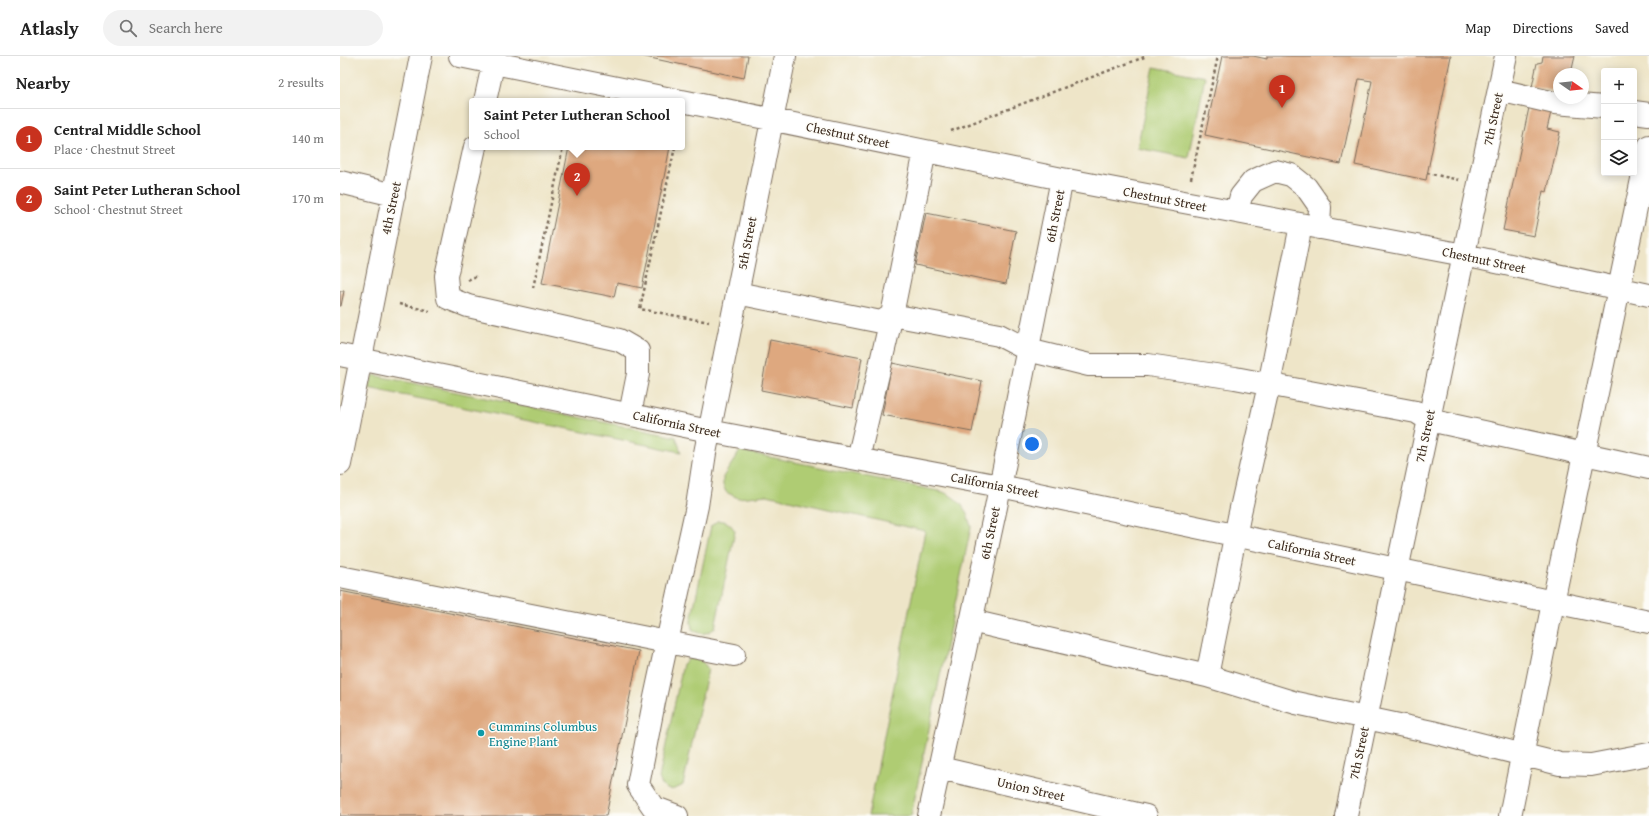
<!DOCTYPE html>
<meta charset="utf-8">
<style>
:root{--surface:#fff;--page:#f2f2f2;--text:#222;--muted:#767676;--line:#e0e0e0;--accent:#c8321e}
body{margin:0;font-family:"Gentium Book Plus",serif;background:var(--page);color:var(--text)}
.controls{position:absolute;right:12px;top:12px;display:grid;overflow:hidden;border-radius:4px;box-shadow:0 2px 10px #0003}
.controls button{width:36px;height:36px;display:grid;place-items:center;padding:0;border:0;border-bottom:1px solid var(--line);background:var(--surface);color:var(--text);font:20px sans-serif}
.compass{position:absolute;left:1213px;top:12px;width:36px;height:36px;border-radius:50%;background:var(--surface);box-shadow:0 2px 10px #0003;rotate:104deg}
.you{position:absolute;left:692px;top:388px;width:14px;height:14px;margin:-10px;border:3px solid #fff;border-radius:50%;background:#1a73e8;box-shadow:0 0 0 6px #1a73e833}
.badge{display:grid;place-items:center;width:26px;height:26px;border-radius:50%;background:var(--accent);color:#fff;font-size:13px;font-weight:700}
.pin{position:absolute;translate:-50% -33px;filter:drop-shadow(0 1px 2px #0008)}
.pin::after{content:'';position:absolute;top:21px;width:14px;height:12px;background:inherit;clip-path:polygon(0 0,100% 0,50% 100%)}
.popup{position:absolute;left:129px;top:42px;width:216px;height:52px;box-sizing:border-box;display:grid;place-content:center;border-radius:4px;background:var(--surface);filter:drop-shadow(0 1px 3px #0005);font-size:13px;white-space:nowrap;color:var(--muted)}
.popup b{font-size:15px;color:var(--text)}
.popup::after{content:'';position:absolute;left:50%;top:100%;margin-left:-8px;border:8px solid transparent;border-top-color:var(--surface)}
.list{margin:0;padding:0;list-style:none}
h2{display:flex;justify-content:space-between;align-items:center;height:52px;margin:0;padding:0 16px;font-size:17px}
h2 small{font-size:13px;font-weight:400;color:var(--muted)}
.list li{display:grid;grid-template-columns:26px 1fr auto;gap:12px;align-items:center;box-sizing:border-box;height:60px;padding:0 16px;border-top:1px solid var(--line)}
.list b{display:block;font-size:15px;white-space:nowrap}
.list p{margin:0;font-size:13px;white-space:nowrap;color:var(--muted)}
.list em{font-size:13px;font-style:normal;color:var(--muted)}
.icon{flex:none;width:22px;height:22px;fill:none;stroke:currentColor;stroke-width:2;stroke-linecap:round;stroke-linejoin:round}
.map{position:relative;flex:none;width:1309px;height:760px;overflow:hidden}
header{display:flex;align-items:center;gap:24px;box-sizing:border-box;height:56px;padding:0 20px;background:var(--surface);border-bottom:1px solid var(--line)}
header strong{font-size:19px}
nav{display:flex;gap:22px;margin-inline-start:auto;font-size:14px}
.search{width:280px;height:36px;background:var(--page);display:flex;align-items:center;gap:10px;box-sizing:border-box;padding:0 14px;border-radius:22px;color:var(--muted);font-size:15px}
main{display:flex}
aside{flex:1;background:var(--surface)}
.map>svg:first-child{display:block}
</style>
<header>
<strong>Atlasly</strong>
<div class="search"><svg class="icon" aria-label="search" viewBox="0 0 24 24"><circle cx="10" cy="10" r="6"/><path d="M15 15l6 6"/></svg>Search here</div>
<nav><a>Map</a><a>Directions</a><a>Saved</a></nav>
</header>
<main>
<aside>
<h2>Nearby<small>2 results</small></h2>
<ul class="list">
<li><span class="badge">1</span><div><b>Central Middle School</b><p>Place · Chestnut Street</p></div><em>140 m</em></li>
<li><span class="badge">2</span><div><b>Saint Peter Lutheran School</b><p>School · Chestnut Street</p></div><em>170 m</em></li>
</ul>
</aside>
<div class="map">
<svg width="1309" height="760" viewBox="0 0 1309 760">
<rect width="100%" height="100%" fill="#fdfcf7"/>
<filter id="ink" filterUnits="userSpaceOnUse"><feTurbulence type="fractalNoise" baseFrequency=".025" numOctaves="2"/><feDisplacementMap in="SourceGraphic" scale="8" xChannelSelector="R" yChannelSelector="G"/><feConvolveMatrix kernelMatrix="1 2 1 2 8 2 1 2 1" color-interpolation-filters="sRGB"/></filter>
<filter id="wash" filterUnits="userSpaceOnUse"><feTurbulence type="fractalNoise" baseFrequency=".012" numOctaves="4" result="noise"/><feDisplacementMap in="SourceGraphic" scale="16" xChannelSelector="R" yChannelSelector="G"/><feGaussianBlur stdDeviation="0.9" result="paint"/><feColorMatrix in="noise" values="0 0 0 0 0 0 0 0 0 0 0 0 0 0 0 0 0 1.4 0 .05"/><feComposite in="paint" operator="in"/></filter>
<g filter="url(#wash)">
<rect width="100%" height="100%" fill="#eee5c8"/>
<path fill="#afcc73" stroke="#757b48" d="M814,11l51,10 -16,81 -52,-10z
M33,319l303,62 5,15 -313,-64z
M400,395l203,41c18,8 23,16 28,35l-60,289h-43l57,-285 -158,-36 -29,3 -12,-6 -3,-7v-8z
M377,465c9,-1 13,2 18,10l-20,97c-9,7 -14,7 -23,1l-1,-8 20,-95z
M349,603c10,-1 14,2 19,10l-25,116c-12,7 -19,7 -24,-7l24,-114z"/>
<g id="blocks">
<path fill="#dea87f" d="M301,0h107l-4,22z
M882,0h31l14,3v-3h184l-25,124 -71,-15 17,-84 -13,-2 -18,85 -136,-29z
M1203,0h32l-3,13h-3l-1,5h-9v18l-27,-5 5,-24 5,-1z
M1190,47l22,5 -5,21 13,3 -13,60 -4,-1 -9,45 -31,-6z
M229,91h101l-28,141 -25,-5 -3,14 -72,-14z
M586,157l90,18 -10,53 -91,-19z
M0,235h4l-3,15h-1z
M430,284l92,18 -9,50 -92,-18z
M552,307l90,18 -10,51 -90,-17z
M0,535l299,60 -33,165h-266z"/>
</g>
</g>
<g filter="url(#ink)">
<use href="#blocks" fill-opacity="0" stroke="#7a6b5a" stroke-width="1"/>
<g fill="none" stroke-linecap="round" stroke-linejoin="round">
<g stroke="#7a6b5a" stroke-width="24">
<path id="minor" d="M120,0l221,45
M1159,34l56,13 49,4
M145,45l10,-45
M342,45l380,78 402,76 185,40
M1294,56l15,2
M135,91l-29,129 2,22 20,8 151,34 19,11v23l-8,40
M0,126l54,13
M897,156l4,-16 12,-15 22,-10 16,4 15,12 14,20 -1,21
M397,237l144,29 11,-7 107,20 29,15 61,15h59l87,13 181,34 13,8 220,48
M0,299l369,76 291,55 649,136
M518,403l34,-144 33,-164
M0,408l81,-408
M0,521l327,65 30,-136 8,-53 80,-397
M631,565l236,55 89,27 136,29 128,32 31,1 58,-11
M867,620l32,-159 30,-132 32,-160
M600,712l206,48
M337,760l-24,-9 -15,-22 16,-83 13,-60 67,13
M589,760l67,-309 66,-328
M1006,760l51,-246 109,-514
M1170,760l47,-233 92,-437"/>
</g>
<path stroke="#7a6b5a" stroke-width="2.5" stroke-dasharray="3 3" stroke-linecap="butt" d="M611,75l196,-75
M335,91l-35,162 69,13
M1087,117l32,7
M851,123l27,-123
M128,224l5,-3h6
M193,232l30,-141
M59,248l31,7"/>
<use href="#minor" stroke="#fff" stroke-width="22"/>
</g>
</g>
<circle fill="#0f9aa8" stroke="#fdfcf7" stroke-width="1.5" cx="141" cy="677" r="4"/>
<g text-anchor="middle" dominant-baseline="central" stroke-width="3" stroke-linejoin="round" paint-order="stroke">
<g font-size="13" fill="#3b2a1e" stroke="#fdfcf7">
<text transform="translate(1153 63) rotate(-78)">7th Street</text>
<text transform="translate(508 79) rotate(12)">Chestnut Street</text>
<text transform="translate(825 143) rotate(11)">Chestnut Street</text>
<text transform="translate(51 152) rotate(-78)">4th Street</text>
<text transform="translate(715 160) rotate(-79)">6th Street</text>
<text transform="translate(407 187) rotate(-79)">5th Street</text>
<text transform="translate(1144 204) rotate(12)">Chestnut Street</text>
<text transform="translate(337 368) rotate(12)">California Street</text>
<text transform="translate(1085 380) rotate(-78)">7th Street</text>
<text transform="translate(655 429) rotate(11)">California Street</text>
<text transform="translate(650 477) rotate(-78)">6th Street</text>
<text transform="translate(972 496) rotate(12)">California Street</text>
<text transform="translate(1019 697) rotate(-78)">7th Street</text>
<text transform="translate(691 733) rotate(13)">Union Street</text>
</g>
<g font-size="13" fill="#0d838f" stroke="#fdfcf7" text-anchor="start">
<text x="149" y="670">Cummins Columbus<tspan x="149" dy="15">Engine Plant</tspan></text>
</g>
</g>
</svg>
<div class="controls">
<button>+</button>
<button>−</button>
<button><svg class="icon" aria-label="layers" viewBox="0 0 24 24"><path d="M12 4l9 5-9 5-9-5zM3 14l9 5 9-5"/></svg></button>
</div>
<svg class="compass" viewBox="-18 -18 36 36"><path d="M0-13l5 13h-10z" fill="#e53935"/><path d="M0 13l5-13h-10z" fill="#767676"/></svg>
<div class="you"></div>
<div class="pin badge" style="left:942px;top:52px">1</div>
<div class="pin badge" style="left:237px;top:140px">2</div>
<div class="popup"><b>Saint Peter Lutheran School</b>School</div>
</div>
</main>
